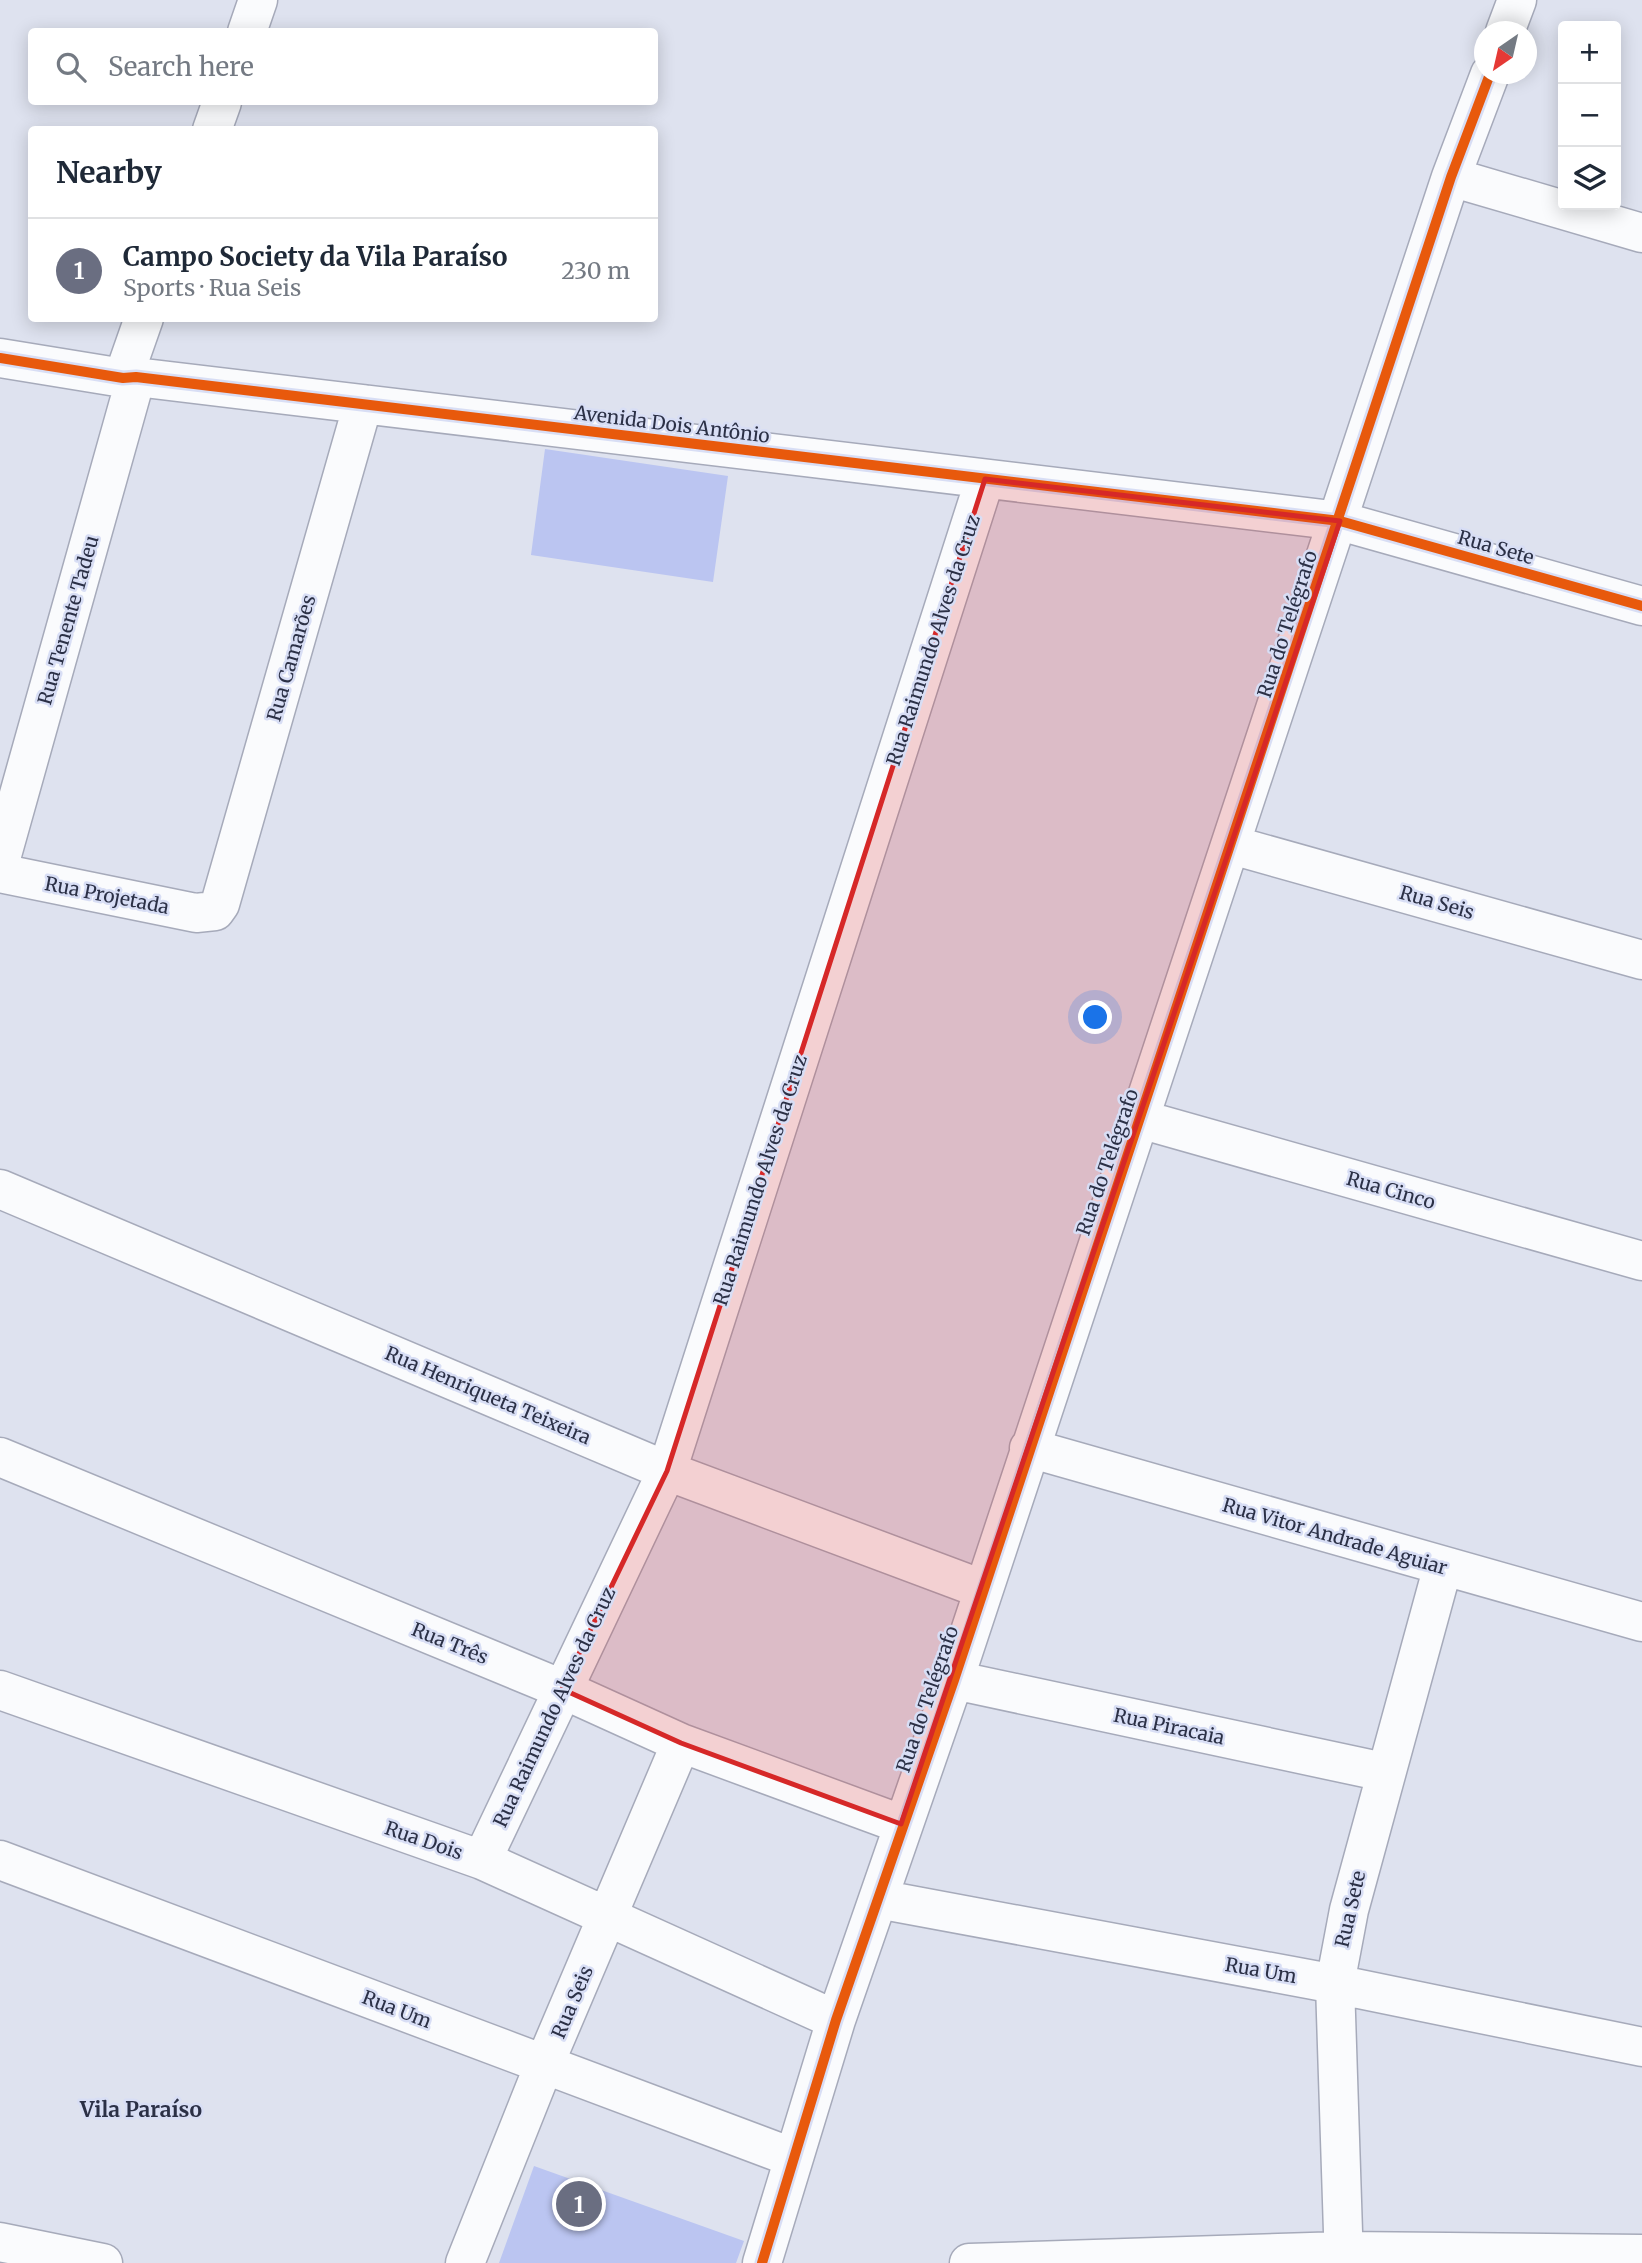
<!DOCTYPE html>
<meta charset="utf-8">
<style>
:root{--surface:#fff;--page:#f6f6f7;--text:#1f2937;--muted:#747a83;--line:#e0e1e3;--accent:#6a6e81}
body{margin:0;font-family:Merriweather,serif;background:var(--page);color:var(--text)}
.controls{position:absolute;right:21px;top:21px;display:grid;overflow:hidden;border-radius:7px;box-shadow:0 4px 18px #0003}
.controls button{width:63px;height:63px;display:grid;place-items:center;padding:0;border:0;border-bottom:2px solid var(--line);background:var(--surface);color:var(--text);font:35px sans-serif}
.compass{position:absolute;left:1474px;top:21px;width:63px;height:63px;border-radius:50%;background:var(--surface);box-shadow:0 4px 18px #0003;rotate:214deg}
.you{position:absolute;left:1096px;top:1018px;width:24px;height:24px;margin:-18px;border:5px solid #fff;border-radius:50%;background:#1a73e8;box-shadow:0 0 0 10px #1a73e833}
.badge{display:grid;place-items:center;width:46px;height:46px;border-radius:50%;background:var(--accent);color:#fff;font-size:23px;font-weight:700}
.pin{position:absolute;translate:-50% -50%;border:4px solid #fff;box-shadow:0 2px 7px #0006}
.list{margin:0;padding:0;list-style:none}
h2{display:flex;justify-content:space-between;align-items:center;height:91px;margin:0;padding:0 28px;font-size:30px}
h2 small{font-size:23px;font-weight:400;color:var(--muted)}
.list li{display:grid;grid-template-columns:46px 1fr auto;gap:21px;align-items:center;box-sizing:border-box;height:105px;padding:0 28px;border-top:2px solid var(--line)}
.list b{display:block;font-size:26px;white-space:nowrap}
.list p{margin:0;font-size:23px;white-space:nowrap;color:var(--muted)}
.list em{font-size:23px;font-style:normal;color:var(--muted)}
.icon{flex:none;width:38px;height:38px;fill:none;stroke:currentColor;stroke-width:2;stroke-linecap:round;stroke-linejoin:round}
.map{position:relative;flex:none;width:1642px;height:2263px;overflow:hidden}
.search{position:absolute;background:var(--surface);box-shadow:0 4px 18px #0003;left:28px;top:28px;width:630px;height:77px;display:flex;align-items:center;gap:18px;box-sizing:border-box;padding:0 24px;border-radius:7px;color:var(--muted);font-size:26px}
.panel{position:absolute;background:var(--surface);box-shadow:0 4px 18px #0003;left:28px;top:126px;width:630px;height:196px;border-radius:7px}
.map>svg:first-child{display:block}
</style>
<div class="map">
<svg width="1642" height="2263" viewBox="0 0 1642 2263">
<rect width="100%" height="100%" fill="#dee2ef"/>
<path fill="#bbc5f1" d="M545,449l183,27 -15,106 -182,-27z
M534,2166l210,75 -8,22h-237z"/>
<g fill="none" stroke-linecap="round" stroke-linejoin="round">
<g stroke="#a6aaba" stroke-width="41">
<path id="minor" d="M247,32l11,-32
M1505,32l12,-32
M212,130l10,-28
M1451,177l191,56
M0,358l123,20 13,-1 1204,144 302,85
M123,378l21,-60
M1232,845l410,115
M0,862l136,-485
M0,873l196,40 19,-2 5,-7 143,-500
M1140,1119l502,142
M0,1189l667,282 315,118
M1029,1448l613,174
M0,1457l562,232 119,54 220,81
M954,1680l430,92
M0,1690l482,170 354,160
M0,1860l794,298
M482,1860l185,-389 318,-992
M878,1899l457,85 307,63
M0,2242l103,21
M465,2263l79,-198 137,-322
M762,2263l74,-243 118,-340 497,-1503 39,-103
M969,2263l374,-12 299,3
M1344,2263l-9,-279 14,-74 94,-344"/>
</g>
<use href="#minor" stroke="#fafbfd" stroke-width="38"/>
<g stroke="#d8def5" stroke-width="15">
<path id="cycleway" d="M0,358l123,20 13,-1 1204,144 302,85
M762,2263l74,-243 118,-340 497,-1503 39,-103"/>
</g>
<use href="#cycleway" stroke="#e8590c" stroke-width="10"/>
</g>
<path fill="#d62828" fill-opacity="0.2" stroke="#d62828" stroke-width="5" stroke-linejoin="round" d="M985,479l355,42 -439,1303 -220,-81 -119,-54 105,-218z"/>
<g text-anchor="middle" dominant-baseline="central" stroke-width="5" stroke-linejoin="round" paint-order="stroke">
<g font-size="19" fill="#2b3046" stroke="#d8def5">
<text transform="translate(672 424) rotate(7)">Avenida Dois Antônio</text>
<text transform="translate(1496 547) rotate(16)">Rua Sete</text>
<text transform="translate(68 620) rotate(-74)">Rua Tenente Tadeu</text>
<text transform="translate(1287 624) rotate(-72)">Rua do Telégrafo</text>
<text transform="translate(933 640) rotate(-72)">Rua Raimundo Alves da Cruz</text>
<text transform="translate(291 658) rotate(-74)">Rua Camarões</text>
<text transform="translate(107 895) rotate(11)">Rua Projetada</text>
<text transform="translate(1437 902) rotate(16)">Rua Seis</text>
<text transform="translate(1107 1162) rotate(-71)">Rua do Telégrafo</text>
<text transform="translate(760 1180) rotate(-72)">Rua Raimundo Alves da Cruz</text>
<text transform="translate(1391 1190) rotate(16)">Rua Cinco</text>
<text transform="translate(488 1395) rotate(23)">Rua Henriqueta Teixeira</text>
<text transform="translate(1335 1536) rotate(16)">Rua Vitor Andrade Aguiar</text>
<text transform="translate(450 1643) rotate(22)">Rua Três</text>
<text transform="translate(927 1699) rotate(-71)">Rua do Telégrafo</text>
<text transform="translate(554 1707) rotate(-65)">Rua Raimundo Alves da Cruz</text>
<text transform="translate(1169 1726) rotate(12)">Rua Piracaia</text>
<text transform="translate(424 1840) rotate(19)">Rua Dois</text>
<text transform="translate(1350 1909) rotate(-77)">Rua Sete</text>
<text transform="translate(1261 1970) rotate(10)">Rua Um</text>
<text transform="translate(572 2002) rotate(-67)">Rua Seis</text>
<text transform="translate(397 2009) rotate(21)">Rua Um</text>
</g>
<g font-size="21" font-weight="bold" fill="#2b3046" stroke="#d8def5">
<text x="141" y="2109">Vila Paraíso</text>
</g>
</g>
</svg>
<div class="controls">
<button>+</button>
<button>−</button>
<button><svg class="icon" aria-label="layers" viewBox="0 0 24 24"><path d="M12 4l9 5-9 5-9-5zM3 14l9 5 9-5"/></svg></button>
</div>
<svg class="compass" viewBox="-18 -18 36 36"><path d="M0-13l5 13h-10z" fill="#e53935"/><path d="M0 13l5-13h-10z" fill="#747a83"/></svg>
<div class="you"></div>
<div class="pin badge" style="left:579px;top:2204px">1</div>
<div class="search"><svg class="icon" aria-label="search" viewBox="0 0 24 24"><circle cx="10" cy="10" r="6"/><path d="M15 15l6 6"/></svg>Search here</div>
<section class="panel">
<h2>Nearby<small></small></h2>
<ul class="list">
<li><span class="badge">1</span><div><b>Campo Society da Vila Paraíso</b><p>Sports · Rua Seis</p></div><em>230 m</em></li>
</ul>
</section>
</div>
